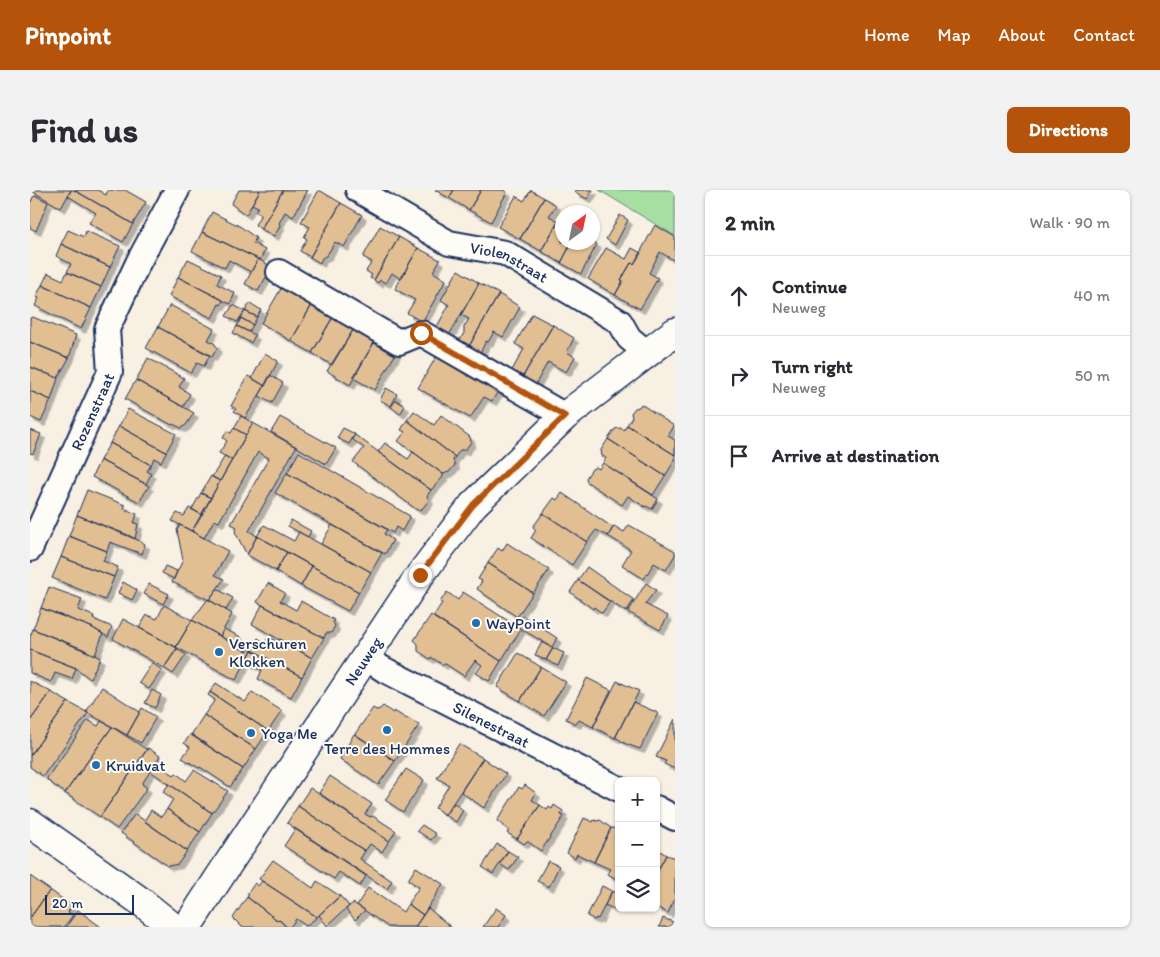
<!DOCTYPE html>
<meta charset="utf-8">
<style>
:root{--surface:#fff;--page:#f2f2f3;--text:#2b2b33;--muted:#7c7c81;--line:#e1e1e2;--accent:#b45309}
body{margin:0;font-family:Itim,sans-serif;background:var(--page);color:var(--text)}
.controls{position:absolute;right:15px;bottom:15px;display:grid;overflow:hidden;border-radius:8px;box-shadow:0 1px 4px #0004}
.controls button{width:45px;height:45px;display:grid;place-items:center;padding:0;border:0;border-bottom:1px solid var(--line);background:var(--surface);color:var(--text);font:25px sans-serif}
.compass{position:absolute;left:525px;top:15px;width:45px;height:45px;border-radius:50%;background:var(--surface);box-shadow:0 1px 4px #0004;rotate:33deg}
.scale{position:absolute;left:15px;bottom:12px;width:89px;box-sizing:border-box;padding-left:5px;border:2px solid #1b2f5e;border-top:0;font-size:14px;line-height:18px;white-space:nowrap;color:#1b2f5e;-webkit-text-stroke:4px #fdfcf7;paint-order:stroke}
.stop{position:absolute;width:15px;height:15px;margin:-11px;border:4px solid #b45309;border-radius:50%;background:#fff}
.stop.end{background:#b45309;border-color:#fff;box-shadow:0 1px 5px #0008}
.list{margin:0;padding:0;list-style:none}
h2{display:flex;justify-content:space-between;align-items:center;height:65px;margin:0;padding:0 20px;font-size:21px}
h2 small{font-size:16px;font-weight:400;color:var(--muted)}
.list li{display:grid;grid-template-columns:32px 1fr auto;gap:15px;align-items:center;box-sizing:border-box;height:80px;padding:0 20px;border-top:1px solid var(--line)}
.list b{display:block;font-size:19px;white-space:nowrap}
.list p{margin:0;font-size:16px;white-space:nowrap;color:var(--muted)}
.list em{font-size:16px;font-style:normal;color:var(--muted)}
.icon{flex:none;width:28px;height:28px;fill:none;stroke:currentColor;stroke-width:2;stroke-linecap:round;stroke-linejoin:round}
.map{position:relative;flex:none;width:645px;height:737px;overflow:hidden;border-radius:8px}
header{display:flex;align-items:center;gap:30px;box-sizing:border-box;height:70px;padding:0 25px;background:var(--accent);color:#fff}
header strong{font-size:24px}
nav{display:flex;gap:28px;margin-inline-start:auto;font-size:18px}
.intro{display:flex;align-items:center;justify-content:space-between;box-sizing:border-box;height:120px;padding:0 30px}
h1{margin:0;font-size:35px}
.button{padding:12px 22px;border-radius:8px;background:var(--accent);color:#fff;font-size:18px;font-weight:700}
main{display:flex;gap:30px;padding:0 30px}
aside{flex:1;background:var(--surface);border-radius:8px;box-shadow:0 1px 4px #0004}
.map>svg:first-child{display:block}
</style>
<header>
<strong>Pinpoint</strong>
<nav><a>Home</a><a>Map</a><a>About</a><a>Contact</a></nav>
</header>
<div class="intro"><h1>Find us</h1><a class="button">Directions</a></div>
<main>
<div class="map">
<svg width="645" height="737" viewBox="0 0 645 737">
<defs>
<filter id="shadow"><feDropShadow dx="4.5" dy="4.5" stdDeviation="0" flood-color="#0004"/></filter>
</defs>
<rect width="100%" height="100%" fill="#f7f0e3"/>
<filter id="ink" filterUnits="userSpaceOnUse"><feTurbulence type="fractalNoise" baseFrequency=".02" numOctaves="2"/><feDisplacementMap in="SourceGraphic" scale="10" xChannelSelector="R" yChannelSelector="G"/><feConvolveMatrix kernelMatrix="1 2 1 2 8 2 1 2 1" color-interpolation-filters="sRGB"/></filter>
<g filter="url(#ink)">
<path fill="#a7dea2" stroke="#618680" d="M569,0h76v46z"/>
<path fill="#e1bf93" stroke="#1b2f5e" filter="url(#shadow)" d="M0,0h41l-10,18z
M41,0h3l59,34 -10,18 -34,-19 7,-10 -28,-17z
M44,0h24l8,5 2,-5h17l21,12 -13,22z
M209,0h21l-14,25 -15,-11z
M230,0h23l-22,39 -6,-4 6,-11 -6,-3 3,-4 -6,-3z
M253,0h25l-15,27 -8,-5 -6,11 1,1 -1,4 -5,8 -13,-7z
M289,0l22,13 -31,54 -10,-6 7,-12 -3,-2 6,-10 -9,-5z
M405,0h19l-5,8z
M424,0h27l-12,20 -20,-12z
M451,0h22l4,2 -16,30 -22,-12z
M501,0l13,8 -24,41 -22,-12 18,-31 8,5z
M546,0h17l-6,9 -12,-7z
M6,6l12,6 -12,29 -6,-3v-24l3,-7z
M514,8l12,7 -7,11 10,5 -18,30 -21,-12z
M311,13l21,12 -18,32 -9,-5 -8,13 -5,3 -2,5 -10,-6z
M182,22l29,15 15,11 -3,5 12,7 -5,10 -58,-28z
M532,25v27h10l-11,21 -20,-12z
M590,25l8,5 -13,25 -9,-6z
M625,35l20,12v24l-15,-9 -11,21 9,5 -18,31 -25,-14 8,-14 -2,-1 10,-17 3,1 1,-2z
M350,36l19,11 -25,43 -4,-2 2,-3 -6,-4 6,-9 -9,-5z
M38,40l16,7 2,-6 34,15 -10,21 -49,-23z
M172,42l56,27 -7,13 -22,-12 -4,8 -33,-17z
M369,47l19,11 -17,31 -9,-6 -6,10 -6,-3 -2,3 -4,-3z
M562,51l5,3 -16,30 -20,-11 11,-21z
M31,54l49,23 -9,20 -34,-15 4,-8 -15,-8z
M388,58l22,12 -7,12 13,8 -24,42 -15,-9 8,-13 -20,-11z
M576,58l20,11 6,-11 9,5 -7,11 -3,-1 -10,17 2,1 -8,14 -27,-16z
M158,69l33,16 -4,9 18,9 -5,11 -52,-27z
M228,69l14,8 -14,24 -13,-7z
M428,80l21,13 -31,54 -13,-7 14,-25 -8,-5z
M37,82l34,15 -10,21 -49,-23 6,-12 15,7z
M148,87l45,23 -2,5 -2,-1 -7,14 -43,-22z
M449,93l20,11 -31,54 -10,-5 6,-10v-6l5,-8 -8,-4z
M12,95l49,23 -10,21 -46,-23 4,-8 -3,-1z
M253,95l30,18 -22,38 -30,-18z
M469,104l21,13 -17,30 -9,-5 -6,10 -2,-1 -7,14 -11,-7z
M220,113l11,7 -4,7 -12,-6z
M283,113l21,12 -22,38 -21,-12z
M140,115l44,24 -6,11 7,4 2,4 -5,9 -54,-30z
M203,115l12,6 -8,11 -11,-6z
M215,121l12,6 -4,8 -12,-7z
M502,124l21,11 -31,53 -11,-6 13,-23 -9,-5z
M304,125l21,12 -23,38 -20,-12z
M3,127l43,18 -7,23 -39,-16v-24z
M211,128l12,7 -4,7 -12,-6z
M523,135l21,13 -7,14 8,5 -9,15 -18,-10 -13,23 -13,-7z
M207,136l18,9 -4,8 -18,-10z
M128,137l52,28 -6,11 -7,-3 -6,10 -45,-25z
M325,137l21,12 -26,46 -23,-14z
M346,149l21,12 -22,39 -22,-12z
M0,152l39,16 -11,20 -28,-11z
M409,162l61,36 -8,13 -8,-4 -14,21 -52,-30z
M235,163l13,8 -13,25 -13,-8z
M118,168l36,20 -5,9 11,7 -7,13 -47,-27z
M0,177l28,11 -7,22 -21,-9z
M240,185l13,8 -11,20 -13,-7z
M218,186l17,10 -20,32 -11,-7 2,-2 -5,-3z
M106,190l58,33 -8,12 -5,3 -8,-4 -1,1 -47,-26z
M356,198l11,6 -6,12 -11,-6z
M0,201l21,9 -10,22 -11,-5z
M366,210l9,6 -5,8 -9,-7z
M611,214l33,22 -6,10 7,4v15l-48,-30 5,-8 -1,-4 4,-5 4,-1z
M98,219l48,25 -10,18 -47,-26z
M384,221l20,14 7,-10 29,22 1,5 -6,8h-5l-5,7 -48,-37z
M211,226l12,7 -7,12 -12,-7z
M250,227l56,31 -10,16 -55,-32z
M377,230l48,37 -2,3 2,5 -6,7 -6,2 -45,-33 7,-9 -4,-2z
M223,233l43,24 -47,84 8,5 -10,19 -12,-23 2,-5 -6,-3 38,-66 -11,-6 -39,70 -5,-2 -10,18 -12,-7z
M597,235l48,30v5l-10,16 -57,-37 7,-10 5,-1 4,2z
M89,236l47,26 -5,10 -7,-4 -3,7 -41,-22z
M204,238l12,7 -14,25 -13,-7 8,-12 -4,-3 4,-7 4,2z
M313,238l12,6 -6,10 -12,-6z
M0,240l11,4 -8,20 -3,-1z
M325,245l76,55 -4,6 2,4 -7,9 -5,1 -64,-48 11,-14 -12,-9z
M578,249l57,37 -12,19 -50,-32 3,-5 -4,-2 -1,-6z
M80,253l41,22 -4,6 4,3 -5,10 -46,-24z
M355,253l23,16 5,-7 30,22v3l-12,13 -53,-38z
M269,262l111,64 -8,15 -6,-4 -3,6 -106,-60z
M195,266l7,4 -12,21 -8,-4z
M70,270l49,26 -10,16 -47,-25z
M573,273l55,36 -6,10 -6,-3 -1,1 -17,-11 -6,9 -35,-23 -1,-4 6,-9 4,-2 3,2z
M257,283l100,56 -3,5 9,6 -8,14 -110,-61z
M181,286l9,5 -9,17 -10,-5z
M57,300l38,15 -1,4 13,5 -3,9 4,1 -3,15 -58,-24z
M171,303l10,5 -9,17 -10,-6z
M532,303l50,34 2,-1 -6,10 -12,-6 -9,12 -44,-29 11,-15 3,2z
M159,318l13,7 -10,16 -20,-10 5,-8 7,3z
M513,323l44,29 -15,23 -41,-27 5,-8 -3,-3z
M47,325l51,20 17,9 -3,10 -32,-12 -3,9 -38,-15z
M261,330l20,11 -3,6 -20,-11z
M150,335l48,26 -13,24 9,4 -15,21 -37,-18 11,-22 -6,-30z
M234,335l30,16 5,-9 72,40 -12,20 -102,-56z
M302,335l50,28 -11,19 -50,-28z
M599,335l46,26v4l-9,15 -12,-7 -10,16 -22,-14 9,-15 -23,-14 6,-10 10,6z
M39,346l38,15 -4,10 15,6 -4,10 -53,-20z
M227,346l30,16 -11,19 -29,-16z
M477,353l42,27 -16,23 -45,-30 10,-15 4,3z
M257,362l25,14 -11,20 -25,-15z
M31,367l53,20 -9,23 -53,-22z
M458,373l45,30 -16,24 -40,-28 5,-8 -4,-2z
M135,376l12,5 -3,8 -12,-6z
M282,376l47,26 -11,19 -47,-25z
M557,377l47,33 -8,12 -48,-32z
M548,390l32,22 -8,11 -8,-6 -1,2 -23,-17z
M93,392l14,8 -5,10 -14,-7z
M238,393l17,10 -5,8 16,9 5,-9 33,19 -1,2 2,4 -4,7h-5l-2,5 -67,-36z
M616,393l10,7 -11,14 23,12 -8,14 -32,-18z
M119,394l20,10 -6,10 -19,-10z
M19,397l33,12 -4,11 16,6 -1,3 19,8 -4,10 -17,-10 -50,-19z
M187,399l16,9 -7,12 -17,-10z
M417,402l11,8 5,-8 58,37 -20,32 -68,-44 9,-14 -2,-1z
M178,409l24,15 -12,22 -28,-16z
M134,415l28,15 -16,27 -37,-19 8,-13 10,4z
M232,415l62,33 -12,20 -60,-34z
M11,418l50,19 12,7 -8,21 -62,-26z
M401,425l70,46 -12,20 -13,-8 6,-8 -7,-5 -11,16 -20,-13 -1,2 -12,-8 -1,2 -12,-8v-7l-4,-4z
M493,426l34,22 -5,9 -36,-21z
M93,429l54,29 -13,20 -51,-29z
M162,430l50,29 6,2 2,-3 2,2 -16,30 -60,-33z
M3,439l50,20 17,9 -10,21 -14,-11 -46,-18v-13z
M194,439l17,8 1,12 -22,-13z
M228,448l7,5 2,-4 4,-1 7,4 2,-3 32,19 -10,19 -50,-27z
M512,452l11,6 -7,12 -11,-5z
M523,458l11,5 -6,13 -12,-6z
M147,459l9,6 -13,19 -9,-6z
M0,460l46,18 -4,11 -17,-6 -4,9 -21,-9z
M222,460l50,27 -11,20 -33,-18 4,-9 -16,-8z
M488,463l23,14 -21,34 -23,-14z
M122,473l10,7 -13,19 -10,-6z
M511,477l25,15 -22,34 -24,-15z
M557,488l24,12 -18,37 -14,-7 -3,4 -10,-5z
M0,491l21,11 -21,29z
M587,491l22,10 -24,47 -22,-11z
M186,493l29,19 7,-10 30,19 -14,20 -58,-39z
M72,497l38,25 -13,23 -41,-23z
M122,500l9,5 -6,13 -10,-5z
M21,502l17,10 -38,54v-35z
M180,502l58,39 -12,18 -52,-34 11,-15 -7,-5z
M38,512l20,11 -45,63 -13,-9v-11z
M603,512l25,11 -18,36 -14,-5 -9,-6h-2z
M353,516l10,7 1,-2 13,8 1,-1 11,7 -24,36 -40,-27 18,-26 3,2 4,-1z
M112,518l14,9 -15,26 -14,-8z
M174,525l52,34 -13,20 -52,-34z
M645,529v50l-11,-5 2,-3 -10,-4z
M58,530l10,6 3,-5 11,6 -47,66 -17,-12 -1,-3z
M82,537l34,22 2,-1 -48,69 -35,-24z
M161,544l52,35 -13,18 -30,-20 -1,1 -17,-10 8,-11 -6,-4z
M324,544l41,27 -17,24 -38,-26z
M429,554l24,14 -38,57 -10,-7 14,-23 -12,-7z
M118,558l12,8 -18,28 5,4 -30,41 -17,-12z
M453,568l23,16 -22,34 -23,-16z
M125,573l19,12 2,-2 10,8 8,-11 34,21 -16,22 -62,-42z
M376,579l18,11 -21,32 -18,-12z
M300,586l42,28 -7,10 5,3 3,-1 23,15 -7,10 -70,-48z
M139,594l43,29 -12,19 -33,-23 6,-10 -10,-7z
M495,595l11,8 -4,7 8,5 -23,34 -10,-6 2,-3 -12,-9 22,-34 3,2z
M280,598l79,53 -7,11 -12,-8 -5,7 -67,-45z
M424,613l9,7 -7,12 -11,-7z
M510,615l7,5 2,-3 3,2 2,-4 9,6 -2,4 3,1 -23,35 -14,-10 -3,3 -7,-5z
M268,616l67,45 -5,8 32,22 -5,8 -100,-66z
M137,619l33,23 -13,19 -43,-30 7,-11 10,7z
M105,624l52,37 -9,13 -10,2 -47,-33z
M554,628l9,4 1,-2 3,1 3,-1 11,8 -17,34 -17,-8 -2,4 -8,-5z
M392,635l14,9 -5,6 -14,-9z
M581,638l8,1v51l-12,-6 3,-5 -16,-7z
M265,639l71,47 -6,10 -21,-14 -5,7 -50,-33z
M467,654l11,7 -15,23 -11,-7z
M626,658l10,7 -10,19z
M478,661l10,6 -9,13 -9,-6z
M636,665l9,3v40l-7,15 -12,-6v-33z
M243,670l40,28 4,-7 23,15 -23,21 -58,-38z
M518,671l11,5 -10,21 -12,-6z
M386,677l27,17 -20,31 -15,-11 11,-17 -11,-7z
M0,686l20,14 -20,28z
M232,691l55,36 -11,9 -10,-7 -6,8h-3l-9,-8 -1,1 -30,-23 2,-2 -2,-1 8,-11 3,3z
M572,696l10,5 -14,28 -2,-1 -1,2 -8,-4z
M338,698l35,24 5,-8 15,11 -8,12h-27l-31,-22z
M20,700l22,16 -4,6 5,3 -9,12h-34v-9z
M582,701l7,3v6l-5,9 -9,-4z
M310,706l9,10 -22,20 -8,-11z
M217,707l30,23 1,-1 9,8h-45l-9,-9z
M323,713l12,7 -10,10 -9,-11z
M398,718l23,19h-36z
M466,718l10,7 -8,12h-15z
M48,720l23,17h-35z
M633,728l10,4 -3,5h-11z"/>
<g fill="none" stroke-linecap="round" stroke-linejoin="round">
<g stroke="#1b2f5e" stroke-width="28">
<g id="minor">
<path id="s1" d="M328,0l91,53 56,10 115,69 9,16 18,15"/>
<path d="M249,82l120,70 22,-9 144,83"/>
<path id="s2" d="M0,359l80,-177 -3,-43 31,-66 39,-73"/>
<path id="s3" d="M336,468l17,11 236,120"/>
<path d="M626,618l19,10"/>
</g>
</g>
<g stroke="#1b2f5e" stroke-width="31">
<g id="tertiary">
<path d="M0,633l113,80 30,24"/>
<path id="s4" d="M157,737l41,-63 192,-289 53,-70 92,-89 110,-84"/>
</g>
</g>
<use href="#minor" stroke="#fdfcf7" stroke-width="24"/>
<use href="#tertiary" stroke="#fdfcf7" stroke-width="28"/>
</g>
</g>
<g fill="none" stroke-linecap="round" stroke-linejoin="round" filter="url(#ink)">
<path stroke="#b45309" stroke-width="6" d="M390,385l53,-70 92,-89 -144,-83"/>
</g>
<g fill="#1f6fb2" stroke="#fdfcf7" stroke-width="2">
<circle cx="446" cy="433" r="5"/>
<circle cx="189" cy="462" r="5"/>
<circle cx="357" cy="540" r="5"/>
<circle cx="221" cy="543" r="5"/>
<circle cx="66" cy="575" r="5"/>
</g>
<g text-anchor="middle" dominant-baseline="central" stroke-width="4" stroke-linejoin="round" paint-order="stroke">
<g font-size="16" fill="#1b2f5e" stroke="#fdfcf7">
<text stroke="none"><textPath href="#s1" startOffset="169">Violenstraat</textPath></text>
<text stroke="none"><textPath href="#s2" startOffset="151">Rozenstraat</textPath></text>
<text stroke="none"><textPath href="#s4" startOffset="319">Neuweg</textPath></text>
<text stroke="none"><textPath href="#s3" startOffset="142">Silenestraat</textPath></text>
</g>
<g font-size="16" fill="#1b2f5e" stroke="#fdfcf7" text-anchor="start">
<text x="456" y="433">WayPoint</text>
<text x="199" y="453">Verschuren<tspan x="199" dy="18">Klokken</tspan></text>
<text x="231" y="543">Yoga Me</text>
<text x="357" y="558" text-anchor="middle">Terre des Hommes</text>
<text x="76" y="575">Kruidvat</text>
</g>
</g>
</svg>
<div class="controls">
<button>+</button>
<button>−</button>
<button><svg class="icon" aria-label="layers" viewBox="0 0 24 24"><path d="M12 4l9 5-9 5-9-5zM3 14l9 5 9-5"/></svg></button>
</div>
<svg class="compass" viewBox="-18 -18 36 36"><path d="M0-13l5 13h-10z" fill="#e53935"/><path d="M0 13l5-13h-10z" fill="#7c7c81"/></svg>
<div class="scale">20 m</div>
<div class="stop" style="left:391px;top:143px"></div>
<div class="stop end" style="left:390px;top:385px"></div>
</div>
<aside>
<h2>2 min<small>Walk · 90 m</small></h2>
<ul class="list">
<li><svg class="icon" aria-label="ahead" viewBox="0 0 24 24"><path d="M12 20V5M6 11l6-6 6 6"/></svg><div><b>Continue</b><p>Neuweg</p></div><em>40 m</em></li>
<li><svg class="icon" aria-label="right" viewBox="0 0 24 24"><path d="M7 20v-9h11M14 6l5 5-5 5"/></svg><div><b>Turn right</b><p>Neuweg</p></div><em>50 m</em></li>
<li><svg class="icon" aria-label="arrive" viewBox="0 0 24 24"><path d="M6 21V4h12l-3 4 3 4H6"/></svg><div><b>Arrive at destination</b></div></li>
</ul>
</aside>
</main>
